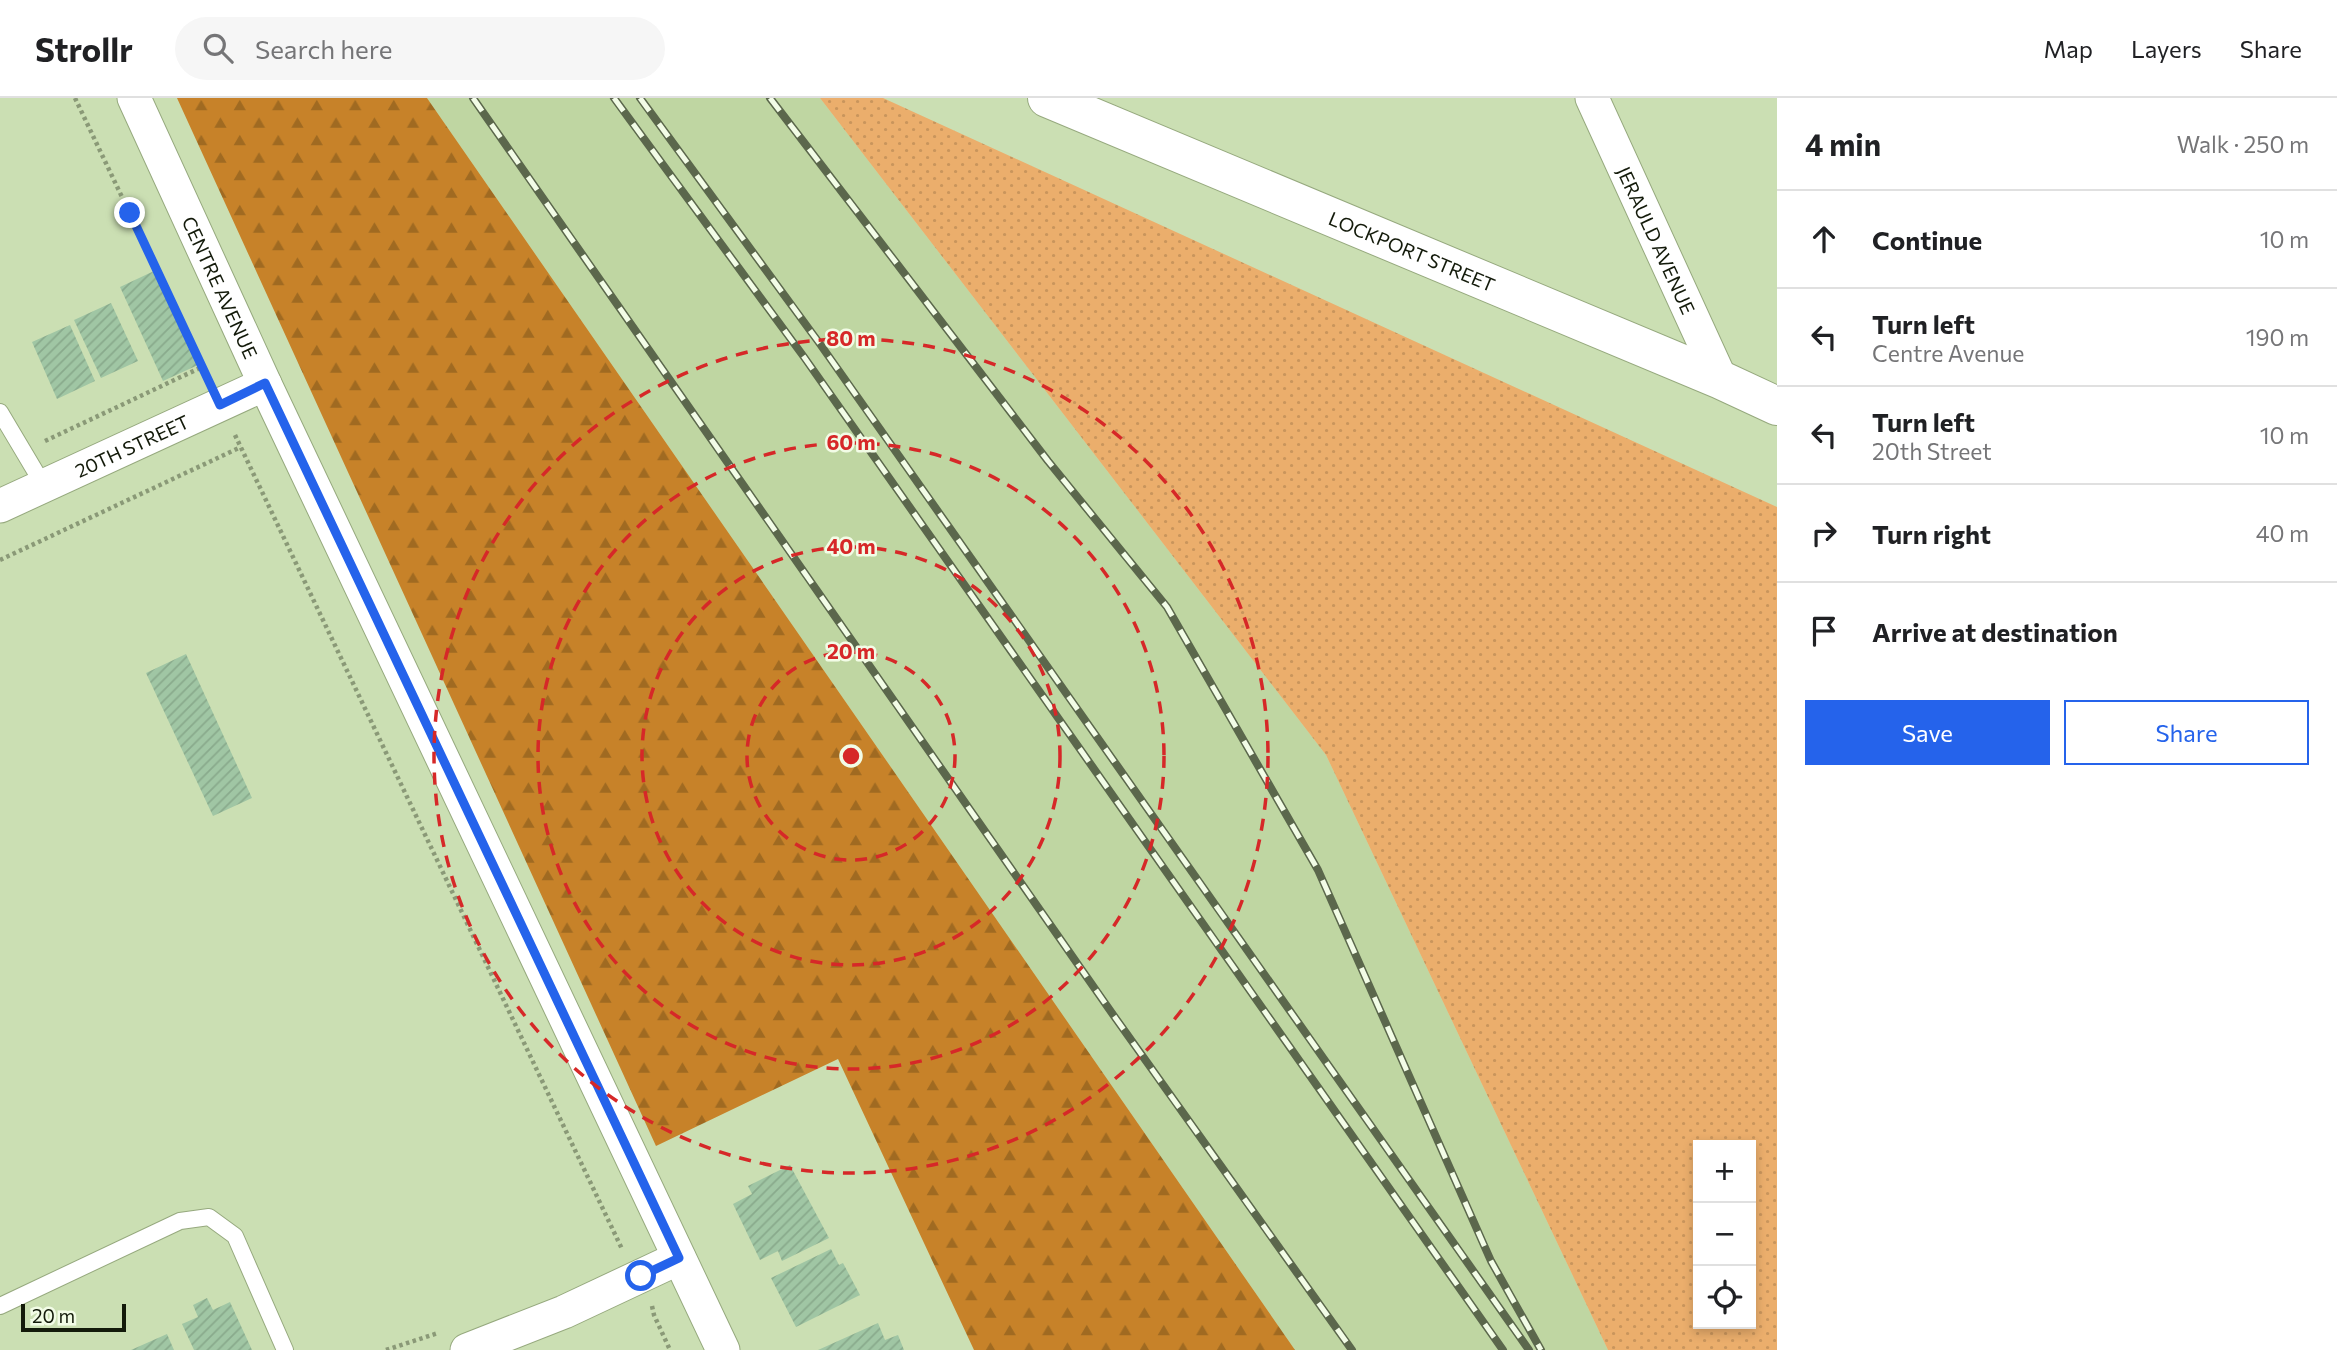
<!DOCTYPE html>
<meta charset="utf-8">
<style>
:root{--surface:#fff;--page:#f6f6f6;--text:#202124;--muted:#757577;--line:#e0e0e0;--accent:#2563eb}
body{margin:0;font-family:Commissioner,sans-serif;background:var(--page);color:var(--text)}
.controls{position:absolute;right:21px;bottom:21px;display:grid;overflow:hidden;border-radius:0px;box-shadow:0 4px 10px #0003}
.controls button{width:63px;height:63px;display:grid;place-items:center;padding:0;border:0;border-bottom:2px solid var(--line);background:var(--surface);color:var(--text);font:35px sans-serif}
.scale{position:absolute;left:21px;bottom:18px;width:105px;box-sizing:border-box;padding-left:7px;border:4px solid #131a0a;border-top:0;font-size:19px;line-height:24px;white-space:nowrap;color:#131a0a;-webkit-text-stroke:5px #f2fce6;paint-order:stroke}
.stop{position:absolute;width:21px;height:21px;margin:-16px;border:5px solid #2563eb;border-radius:50%;background:#fff}
.stop.end{background:#2563eb;border-color:#fff;box-shadow:0 2px 7px #0008}
.list{margin:0;padding:0;list-style:none}
h2{display:flex;justify-content:space-between;align-items:center;height:91px;margin:0;padding:0 28px;font-size:30px}
h2 small{font-size:23px;font-weight:400;color:var(--muted)}
.list li{display:grid;grid-template-columns:46px 1fr auto;gap:21px;align-items:center;box-sizing:border-box;height:98px;padding:0 28px;border-top:2px solid var(--line)}
.list b{display:block;font-size:26px;white-space:nowrap}
.list p{margin:0;font-size:23px;white-space:nowrap;color:var(--muted)}
.list em{font-size:23px;font-style:normal;color:var(--muted)}
.actions{display:flex;gap:14px;padding:21px 28px}
.actions a{flex:1;padding:16px 0;border:2px solid var(--accent);border-radius:0px;text-align:center;font-size:24px;color:var(--accent)}
.actions .main{background:var(--accent);color:#fff}
.icon{flex:none;width:38px;height:38px;fill:none;stroke:currentColor;stroke-width:2;stroke-linecap:round;stroke-linejoin:round}
.map{position:relative;flex:none;width:1777px;height:1252px;overflow:hidden}
header{display:flex;align-items:center;gap:42px;box-sizing:border-box;height:98px;padding:0 35px;background:var(--surface);border-bottom:2px solid var(--line)}
header strong{font-size:33px}
nav{display:flex;gap:38px;margin-inline-start:auto;font-size:24px}
.search{width:490px;height:63px;background:var(--page);display:flex;align-items:center;gap:18px;box-sizing:border-box;padding:0 24px;border-radius:38px;color:var(--muted);font-size:26px}
main{display:flex}
aside{flex:1;background:var(--surface)}
.map>svg:first-child{display:block}
</style>
<header>
<strong>Strollr</strong>
<div class="search"><svg class="icon" aria-label="search" viewBox="0 0 24 24"><circle cx="10" cy="10" r="6"/><path d="M15 15l6 6"/></svg>Search here</div>
<nav><a>Map</a><a>Layers</a><a>Share</a></nav>
</header>
<main>
<div class="map">
<svg width="1777" height="1252" viewBox="0 0 1777 1252">
<defs>
<pattern id="grass-dots" width="8" height="8" patternUnits="userSpaceOnUse" patternTransform="scale(1.75)"><rect width="8" height="8" fill="#ebae6c"/><path d="M2 2h.1M6 6h.1" fill="none" stroke="#c9955c" stroke-width="1.8" stroke-linecap="round"/></pattern>
<pattern id="forest-firs" width="22" height="20" patternUnits="userSpaceOnUse" patternTransform="scale(1.75)"><rect width="22" height="20" fill="#c78229"/><path d="M5 1l3.5 6h-7zM16 11l3.5 6h-7z" fill="#a06a21"/></pattern>
<pattern id="building-hatch" width="6" height="6" patternUnits="userSpaceOnUse" patternTransform="scale(1.75)"><rect width="6" height="6" fill="#a0c6a4"/><path d="M-1 1l2-2M0 6l6-6M5 7l2-2" fill="none" stroke="#89aa8c"/></pattern>
</defs>
<rect width="100%" height="100%" fill="#cbdfb3"/>
<path fill="#bfd6a2" d="M427,0h393l506,657 282,595h-313z"/>
<path fill="url(#grass-dots)" fill-rule="evenodd" d="M820,0h63l894,409v843h-169l-282,-595zM1698,1047h53v179h-53z"/>
<path fill="url(#forest-firs)" d="M177,0h250l868,1252h-321l-136,-291 -182,87z"/>
<path fill="url(#building-hatch)" d="M154,173l44,94 -35,16 -43,-94z
M111,205l27,58 -37,17 -27,-58z
M70,227l25,56 -38,18 -25,-57z
M186,556l66,144 -39,18 -67,-143z
M790,1067l39,73 -47,23 -4,-10 -18,9 -27,-56 19,-10 -4,-8z
M831,1151l8,16 4,-2 17,32 -64,32 -25,-49z
M207,1200l6,12 17,-8 22,48h-58l-12,-26 16,-7 -5,-12z
M878,1225l7,17 13,-5 6,15h-86z
M167,1236l7,16h-43z"/>
<g fill="none" stroke-linecap="round" stroke-linejoin="round">
<g stroke="#96a97e" stroke-width="18">
<path id="lane" d="M0,314l44,74
M0,1208l180,-85 29,-4 26,19 50,114"/>
</g>
<g stroke="#96a97e" stroke-width="35">
<g id="street">
<path id="s1" d="M134,0l131,286 458,966"/>
<path id="s2" d="M1592,0l129,282"/>
<path id="s3" d="M0,408l265,-122"/>
<path d="M467,1252l97,-38 115,-54"/>
</g>
</g>
<g stroke="#96a97e" stroke-width="40">
<g id="secondary">
<path id="s4" d="M1047,0l674,282 56,26"/>
</g>
</g>
<path stroke="#8a9977" stroke-width="4.5" stroke-dasharray="3.5 3.5" stroke-linecap="butt" d="M75,0l131,276
M235,337l387,814
M45,343l157,-74
M0,462l241,-113
M652,1208l2,9 16,35
M386,1252l52,-17"/>
<use href="#lane" stroke="#fff" stroke-width="16"/>
<use href="#street" stroke="#fff" stroke-width="33"/>
<use href="#secondary" stroke="#fff" stroke-width="38"/>
<g stroke="#5b674c" stroke-width="8">
<path id="rail" d="M473,0l641,918 238,334
M614,0l190,259 699,993
M640,0l180,246 709,1006
M770,0l278,363 119,146 151,263 173,391 50,89"/>
</g>
<use href="#rail" stroke="#f2fce6" stroke-width="5" stroke-dasharray="16" stroke-linecap="butt"/>
</g>
<g fill="none" stroke-linecap="round" stroke-linejoin="round">
<path stroke="#2563eb" stroke-width="9" d="M130,115l90,192 45,-22 414,875 -38,18"/>
</g>
<g fill="none" stroke="#d62828" stroke-width="3.5" stroke-dasharray="12 9">
<circle cx="851" cy="658" r="104"/>
<circle cx="851" cy="658" r="209"/>
<circle cx="851" cy="658" r="313"/>
<circle cx="851" cy="658" r="417"/>
</g>
<g text-anchor="middle" dominant-baseline="central" stroke-width="5" stroke-linejoin="round" paint-order="stroke">
<g font-size="19" fill="#131a0a" stroke="#f2fce6">
<text stroke="none"><textPath href="#s2" startOffset="156">JERAULD AVENUE</textPath></text>
<text stroke="none"><textPath href="#s4" startOffset="396">LOCKPORT STREET</textPath></text>
<text stroke="none"><textPath href="#s1" startOffset="208">CENTRE AVENUE</textPath></text>
<text stroke="none"><textPath href="#s3" startOffset="145">20TH STREET</textPath></text>
</g>
</g>
<circle cx="851" cy="658" r="10" fill="#d62828" stroke="#f2fce6" stroke-width="3.5"/>
<g font-size="21" text-anchor="middle" font-weight="bold" fill="#d62828" stroke="#f2fce6" stroke-width="5" stroke-linejoin="round" paint-order="stroke">
<text x="851" y="248">80 m</text>
<text x="851" y="352">60 m</text>
<text x="851" y="456">40 m</text>
<text x="851" y="561">20 m</text>
</g>
</svg>
<div class="controls">
<button>+</button>
<button>−</button>
<button><svg class="icon" aria-label="locate" viewBox="0 0 24 24"><circle cx="12" cy="12" r="6"/><path d="M12 2v4M12 18v4M2 12h4M18 12h4"/></svg></button>
</div>
<div class="scale">20 m</div>
<div class="stop" style="left:641px;top:1178px"></div>
<div class="stop end" style="left:130px;top:115px"></div>
</div>
<aside>
<h2>4 min<small>Walk · 250 m</small></h2>
<ul class="list">
<li><svg class="icon" aria-label="ahead" viewBox="0 0 24 24"><path d="M12 20V5M6 11l6-6 6 6"/></svg><div><b>Continue</b></div><em>10 m</em></li>
<li><svg class="icon" aria-label="left" viewBox="0 0 24 24"><path d="M17 20v-9H6M10 6l-5 5 5 5"/></svg><div><b>Turn left</b><p>Centre Avenue</p></div><em>190 m</em></li>
<li><svg class="icon" aria-label="left" viewBox="0 0 24 24"><path d="M17 20v-9H6M10 6l-5 5 5 5"/></svg><div><b>Turn left</b><p>20th Street</p></div><em>10 m</em></li>
<li><svg class="icon" aria-label="right" viewBox="0 0 24 24"><path d="M7 20v-9h11M14 6l5 5-5 5"/></svg><div><b>Turn right</b></div><em>40 m</em></li>
<li><svg class="icon" aria-label="arrive" viewBox="0 0 24 24"><path d="M6 21V4h12l-3 4 3 4H6"/></svg><div><b>Arrive at destination</b></div></li>
</ul>
<div class="actions"><a class="main">Save</a><a>Share</a></div>
</aside>
</main>
